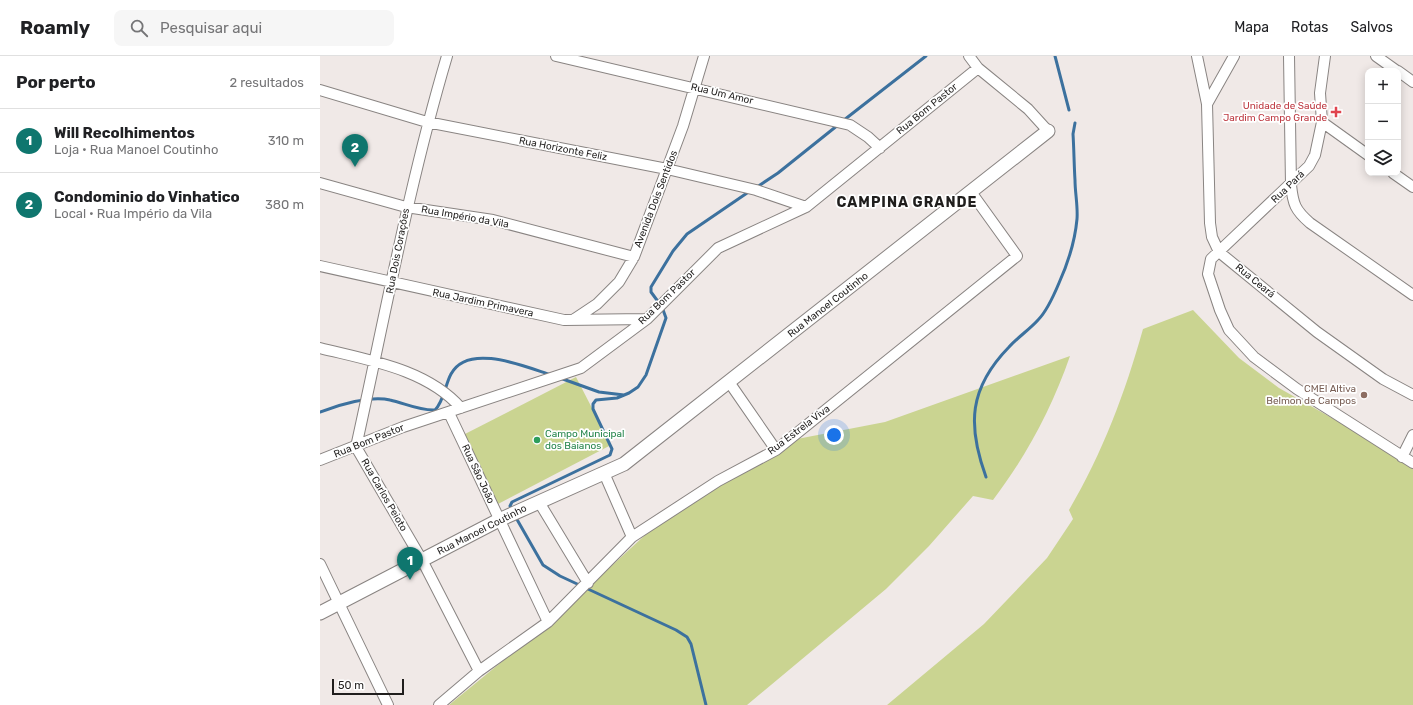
<!DOCTYPE html>
<html lang="pt">
<meta charset="utf-8">
<style>
:root{--surface:#fff;--page:#f6f6f6;--text:#202124;--muted:#757577;--line:#e0e0e0;--accent:#0f766e}
body{margin:0;font-family:Rubik,sans-serif;background:var(--page);color:var(--text)}
.controls{position:absolute;right:12px;top:12px;display:grid;overflow:hidden;border-radius:8px;box-shadow:0 2px 10px #0003}
.controls button{width:36px;height:36px;display:grid;place-items:center;padding:0;border:0;border-bottom:1px solid var(--line);background:var(--surface);color:var(--text);font:20px sans-serif}
.scale{position:absolute;left:12px;bottom:10px;width:72px;box-sizing:border-box;padding-left:4px;border:2px solid #201e1d;border-top:0;font-size:11px;line-height:14px;white-space:nowrap;color:#201e1d;-webkit-text-stroke:3px #fff;paint-order:stroke}
.you{position:absolute;left:514px;top:379px;width:14px;height:14px;margin:-10px;border:3px solid #fff;border-radius:50%;background:#1a73e8;box-shadow:0 0 0 6px #1a73e833}
.badge{display:grid;place-items:center;width:26px;height:26px;border-radius:50%;background:var(--accent);color:#fff;font-size:13px;font-weight:700}
.pin{position:absolute;translate:-50% -33px;filter:drop-shadow(0 1px 2px #0008)}
.pin::after{content:'';position:absolute;top:21px;width:14px;height:12px;background:inherit;clip-path:polygon(0 0,100% 0,50% 100%)}
.list{margin:0;padding:0;list-style:none}
h2{display:flex;justify-content:space-between;align-items:center;height:52px;margin:0;padding:0 16px;font-size:17px}
h2 small{font-size:13px;font-weight:400;color:var(--muted)}
.list li{display:grid;grid-template-columns:26px 1fr auto;gap:12px;align-items:center;box-sizing:border-box;height:64px;padding:0 16px;border-top:1px solid var(--line)}
.list b{display:block;font-size:15px;white-space:nowrap}
.list p{margin:0;font-size:13px;white-space:nowrap;color:var(--muted)}
.list em{font-size:13px;font-style:normal;color:var(--muted)}
.icon{flex:none;width:22px;height:22px;fill:none;stroke:currentColor;stroke-width:2;stroke-linecap:round;stroke-linejoin:round}
.map{position:relative;flex:none;width:1093px;height:649px;overflow:hidden}
header{display:flex;align-items:center;gap:24px;box-sizing:border-box;height:56px;padding:0 20px;background:var(--surface);border-bottom:1px solid var(--line)}
header strong{font-size:19px}
nav{display:flex;gap:22px;margin-inline-start:auto;font-size:14px}
.search{width:280px;height:36px;background:var(--page);display:flex;align-items:center;gap:10px;box-sizing:border-box;padding:0 14px;border-radius:8px;color:var(--muted);font-size:15px}
main{display:flex}
aside{flex:1;background:var(--surface)}
.map>svg:first-child{display:block}
</style>
<header>
<strong>Roamly</strong>
<div class="search"><svg class="icon" aria-label="search" viewBox="0 0 24 24"><circle cx="10" cy="10" r="6"/><path d="M15 15l6 6"/></svg>Pesquisar aqui</div>
<nav><a>Mapa</a><a>Rotas</a><a>Salvos</a></nav>
</header>
<main>
<aside>
<h2>Por perto<small>2 resultados</small></h2>
<ul class="list">
<li><span class="badge">1</span><div><b>Will Recolhimentos</b><p>Loja · Rua Manoel Coutinho</p></div><em>310 m</em></li>
<li><span class="badge">2</span><div><b>Condominio do Vinhatico</b><p>Local · Rua Império da Vila</p></div><em>380 m</em></li>
</ul>
</aside>
<div class="map">
<svg width="1093" height="649" viewBox="0 0 1093 649">
<rect width="100%" height="100%" fill="#f0e9e7"/>
<path fill="#cad491" d="M873,254l46,48 40,30 134,76v241h-526l97,-81 63,-66 26,-39 -4,-9c34,-58 56,-117 74,-181z
M750,300c-18,52 -43,99 -77,144l-20,-4 -44,50 -43,43 -139,116h-298l106,-87 101,-93 141,-86 88,-17z
M256,321l35,68 -113,59 -35,-69z"/>
<g fill="none" stroke-linecap="round" stroke-linejoin="round">
<path stroke="#3c719e" stroke-width="3" d="M735,0l14,54
M524,64l82,-64
M437,131l21,-14 60,-48
M240,322l39,14 25,3
M0,356c18,-7 51,-17 70,-12 14,3 30,11 45,10 9,-9 10,-25 16,-36 17,-32 75,-7 100,1
M666,421c-19,-52 -17,-89 23,-130 9,-10 20,-17 29,-27 9,-9 16,-25 21,-37 9,-20 16,-42 18,-64 1,-13 -2,-26 -2,-39 -1,-15 -1,-31 -2,-46l2,-11
M193,455l-3,-5 2,-4 98,-47 2,-6 -19,-40v-5l3,-4 21,-2 12,-5 9,-6 8,-12 20,-57 -4,-11 -11,-15v-5l22,-36 14,-17 63,-43
M195,460l28,49 17,11 116,54 11,7 4,7 15,61"/>
<g stroke="#898482" stroke-width="12">
<path id="minor" d="M236,0l294,69 18,12 12,11
M649,0l9,12 50,41 20,22
M877,0l10,48 3,119 2,14 7,15 98,80 66,47 30,16
M969,0l2,129c2,19 4,25 19,38l103,72
M1005,0l-5,37 2,29 -7,33 -6,11 -98,93 -3,15 12,36 9,20 25,27 43,32 116,74
M1056,0l21,15
M1078,15l15,11
M0,34l107,32 240,47 89,21 50,17
M887,48l27,-48
M1002,66l46,33
M1073,117l20,14
M0,127l86,24 87,13 141,37
M0,210l244,54 83,-1
M253,264l24,-16 22,-22 15,-25 49,-131 21,-70
M0,292c48,12 107,21 141,60
M409,326l47,68
M129,357l99,209
M36,391c29,-131 53,-263 91,-391
M36,391l66,113 57,111
M1082,401l11,-22
M0,404l83,-33 178,-59 66,-49 71,-71 88,-41 172,-139
M284,417l28,64
M219,446l49,81
M0,508l68,141
M119,649l40,-34 69,-49 84,-85 86,-56 58,-31 241,-194 -46,-64"/>
</g>
<g stroke="#898482" stroke-width="15">
<path id="tertiary" d="M0,557l179,-93 125,-56 424,-333"/>
</g>
<use href="#minor" stroke="#fff" stroke-width="10"/>
<use href="#tertiary" stroke="#fff" stroke-width="13"/>
</g>
<path fill="#e0444e" stroke="#fff" stroke-width="1.5" d="M1014 50h4v4h4v4h-4v4h-4v-4h-4v-4h4z"/>
<circle fill="#8d6e63" stroke="#fff" stroke-width="1.5" cx="1044" cy="339" r="4"/>
<circle fill="#2e9e5b" stroke="#fff" stroke-width="1.5" cx="217" cy="384" r="4"/>
<g text-anchor="middle" dominant-baseline="central" stroke-width="3.5" stroke-linejoin="round" paint-order="stroke">
<g font-size="10" fill="#201e1d" stroke="#fff">
<text transform="translate(402 38) rotate(13)">Rua Um Amor</text>
<text transform="translate(607 53) rotate(-39)">Rua Bom Pastor</text>
<text transform="translate(243 93) rotate(11)">Rua Horizonte Feliz</text>
<text transform="translate(968 131) rotate(-44)">Rua Pará</text>
<text transform="translate(336 143) rotate(-69)">Avenida Dois Sentidos</text>
<text transform="translate(145 161) rotate(10)">Rua Império da Vila</text>
<text transform="translate(78 195) rotate(-79)">Rua Dois Corações</text>
<text transform="translate(935 225) rotate(39)">Rua Ceará</text>
<text transform="translate(347 241) rotate(-44)">Rua Bom Pastor</text>
<text transform="translate(163 247) rotate(12)">Rua Jardim Primavera</text>
<text transform="translate(508 249) rotate(-38)">Rua Manoel Coutinho</text>
<text transform="translate(479 374) rotate(-37)">Rua Estrela Viva</text>
<text transform="translate(49 385) rotate(-22)">Rua Bom Pastor</text>
<text transform="translate(158 418) rotate(65)">Rua São João</text>
<text transform="translate(64 439) rotate(60)">Rua Carlos Peioto</text>
<text transform="translate(162 474) rotate(-27)">Rua Manoel Coutinho</text>
</g>
<g font-size="10" fill="#be3a42" stroke="#fff" text-anchor="end">
<text x="1007" y="50">Unidade de Saúde<tspan x="1007" dy="12">Jardim Campo Grande</tspan></text>
</g>
<g font-size="10" fill="#785e54" stroke="#fff" text-anchor="end">
<text x="1036" y="333">CMEI Altiva<tspan x="1036" dy="12">Belmon de Campos</tspan></text>
</g>
<g font-size="10" fill="#27864d" stroke="#fff" text-anchor="start">
<text x="225" y="378">Campo Municipal<tspan x="225" dy="12">dos Baianos</tspan></text>
</g>
<g font-size="14" font-weight="bold" letter-spacing="1" fill="#201e1d" stroke="#fff">
<text x="587" y="146">CAMPINA GRANDE</text>
</g>
</g>
</svg>
<div class="controls">
<button>+</button>
<button>−</button>
<button><svg class="icon" aria-label="layers" viewBox="0 0 24 24"><path d="M12 4l9 5-9 5-9-5zM3 14l9 5 9-5"/></svg></button>
</div>
<div class="scale">50 m</div>
<div class="you"></div>
<div class="pin badge" style="left:90px;top:524px">1</div>
<div class="pin badge" style="left:35px;top:111px">2</div>
</div>
</main>
